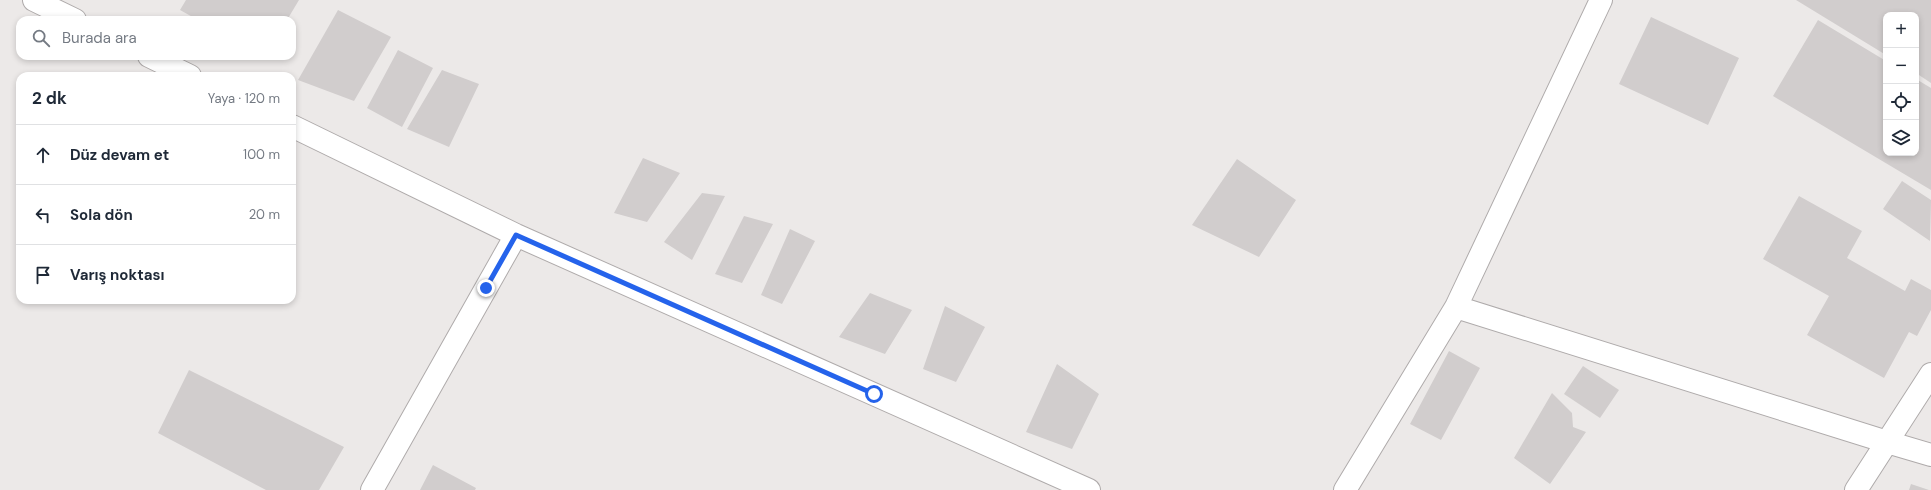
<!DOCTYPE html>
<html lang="tr">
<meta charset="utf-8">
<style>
:root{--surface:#fff;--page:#f2f2f3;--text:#1f2937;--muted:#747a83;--line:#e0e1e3}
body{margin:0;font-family:"DM Sans",sans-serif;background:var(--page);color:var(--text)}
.controls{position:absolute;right:12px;top:12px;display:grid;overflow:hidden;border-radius:8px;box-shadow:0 2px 6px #0003}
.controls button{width:36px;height:36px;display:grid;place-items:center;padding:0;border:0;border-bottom:1px solid var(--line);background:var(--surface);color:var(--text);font:20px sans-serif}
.stop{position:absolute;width:12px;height:12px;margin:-9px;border:3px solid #2563eb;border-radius:50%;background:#fff}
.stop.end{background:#2563eb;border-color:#fff;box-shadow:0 1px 4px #0008}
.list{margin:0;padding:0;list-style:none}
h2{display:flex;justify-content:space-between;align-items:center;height:52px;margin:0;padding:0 16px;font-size:17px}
h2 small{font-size:13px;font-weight:400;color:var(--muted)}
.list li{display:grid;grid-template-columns:26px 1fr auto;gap:12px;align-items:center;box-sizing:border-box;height:60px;padding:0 16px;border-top:1px solid var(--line)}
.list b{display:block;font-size:15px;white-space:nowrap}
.list em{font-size:13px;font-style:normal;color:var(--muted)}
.icon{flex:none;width:22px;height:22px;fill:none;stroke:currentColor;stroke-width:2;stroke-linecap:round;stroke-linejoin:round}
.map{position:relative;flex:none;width:1931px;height:490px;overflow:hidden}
.search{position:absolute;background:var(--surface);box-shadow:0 2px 6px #0003;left:16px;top:16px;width:280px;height:44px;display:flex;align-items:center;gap:10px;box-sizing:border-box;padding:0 14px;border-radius:12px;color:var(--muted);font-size:15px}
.panel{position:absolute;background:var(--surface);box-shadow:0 2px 6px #0003;left:16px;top:72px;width:280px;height:232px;border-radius:12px}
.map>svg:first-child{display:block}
</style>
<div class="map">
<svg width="1931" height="490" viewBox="0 0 1931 490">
<rect width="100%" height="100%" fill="#ece9e8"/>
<path fill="#d1cdcd" d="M186,0h113l-12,20h-89l-18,-10z
M1796,0h135v83l-15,-10v-58h-30v40z
M338,10l53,27 -37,64 -56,-21z
M1651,17l88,41 -31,67 -89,-41z
M1818,20l68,41v92h30v-74l15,9v102l-158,-94z
M398,50l35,18 -31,59 -35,-19z
M442,70l37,14 -30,63 -42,-18z
M643,158l37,15 -33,49 -33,-9z
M1237,159l59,41 -37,57 -67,-32z
M1902,181l29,19 -1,41 -47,-32z
M702,193l23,3 -33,64 -28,-18z
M1799,196l63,35 -15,27 58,33 6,-12 20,11v20l-14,26 -8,-4 -25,46 -77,-43 22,-39 -66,-37z
M744,216l29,8 -31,59 -27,-9z
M790,229l25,12 -33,63 -21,-9z
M870,293l42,17 -27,44 -46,-17z
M945,306l40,21 -29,55 -33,-13z
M1449,351l31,17 -39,72 -31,-16z
M1057,364l42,30 -27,55 -46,-17z
M1583,366l36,24 -19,28 -36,-24z
M189,370l155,77 -25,43h-53l-108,-57z
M1552,393l20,20 1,14 13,5 -36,52 -36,-26z
M433,465l43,23 -1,2h-55z
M1911,484l18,6h-20z"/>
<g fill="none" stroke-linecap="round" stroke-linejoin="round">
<g stroke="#afabab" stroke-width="24">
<path id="minor" d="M34,0l41,20
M149,56l41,20
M292,126l224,109 573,255
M1456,307l431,135 44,13
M372,490l144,-255
M1345,490l111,-183 145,-307"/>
</g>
<g stroke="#afabab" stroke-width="24">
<path id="tertiary" d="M1856,490l75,-116"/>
</g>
<use href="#minor" stroke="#fff" stroke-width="22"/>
<use href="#tertiary" stroke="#fff" stroke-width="22"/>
</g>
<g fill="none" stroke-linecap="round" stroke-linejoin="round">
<path stroke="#2563eb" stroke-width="5" d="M486,288l30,-53 358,159"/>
</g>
</svg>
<div class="controls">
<button>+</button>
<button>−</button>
<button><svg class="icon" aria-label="locate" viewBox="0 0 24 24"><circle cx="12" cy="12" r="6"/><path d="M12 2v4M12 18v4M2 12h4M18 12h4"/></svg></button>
<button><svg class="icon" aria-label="layers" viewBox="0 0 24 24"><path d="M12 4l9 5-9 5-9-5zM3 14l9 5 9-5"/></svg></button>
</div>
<div class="stop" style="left:874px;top:394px"></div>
<div class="stop end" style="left:486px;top:288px"></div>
<div class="search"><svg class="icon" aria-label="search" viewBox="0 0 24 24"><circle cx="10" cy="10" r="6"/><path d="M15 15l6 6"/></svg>Burada ara</div>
<section class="panel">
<h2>2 dk<small>Yaya · 120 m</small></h2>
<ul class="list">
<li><svg class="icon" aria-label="ahead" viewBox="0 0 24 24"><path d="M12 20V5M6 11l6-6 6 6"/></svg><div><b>Düz devam et</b></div><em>100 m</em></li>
<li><svg class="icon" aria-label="left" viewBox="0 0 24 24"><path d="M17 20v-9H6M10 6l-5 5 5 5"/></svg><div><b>Sola dön</b></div><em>20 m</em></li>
<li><svg class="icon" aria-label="arrive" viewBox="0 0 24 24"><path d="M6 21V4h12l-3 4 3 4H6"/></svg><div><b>Varış noktası</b></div></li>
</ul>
</section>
</div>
